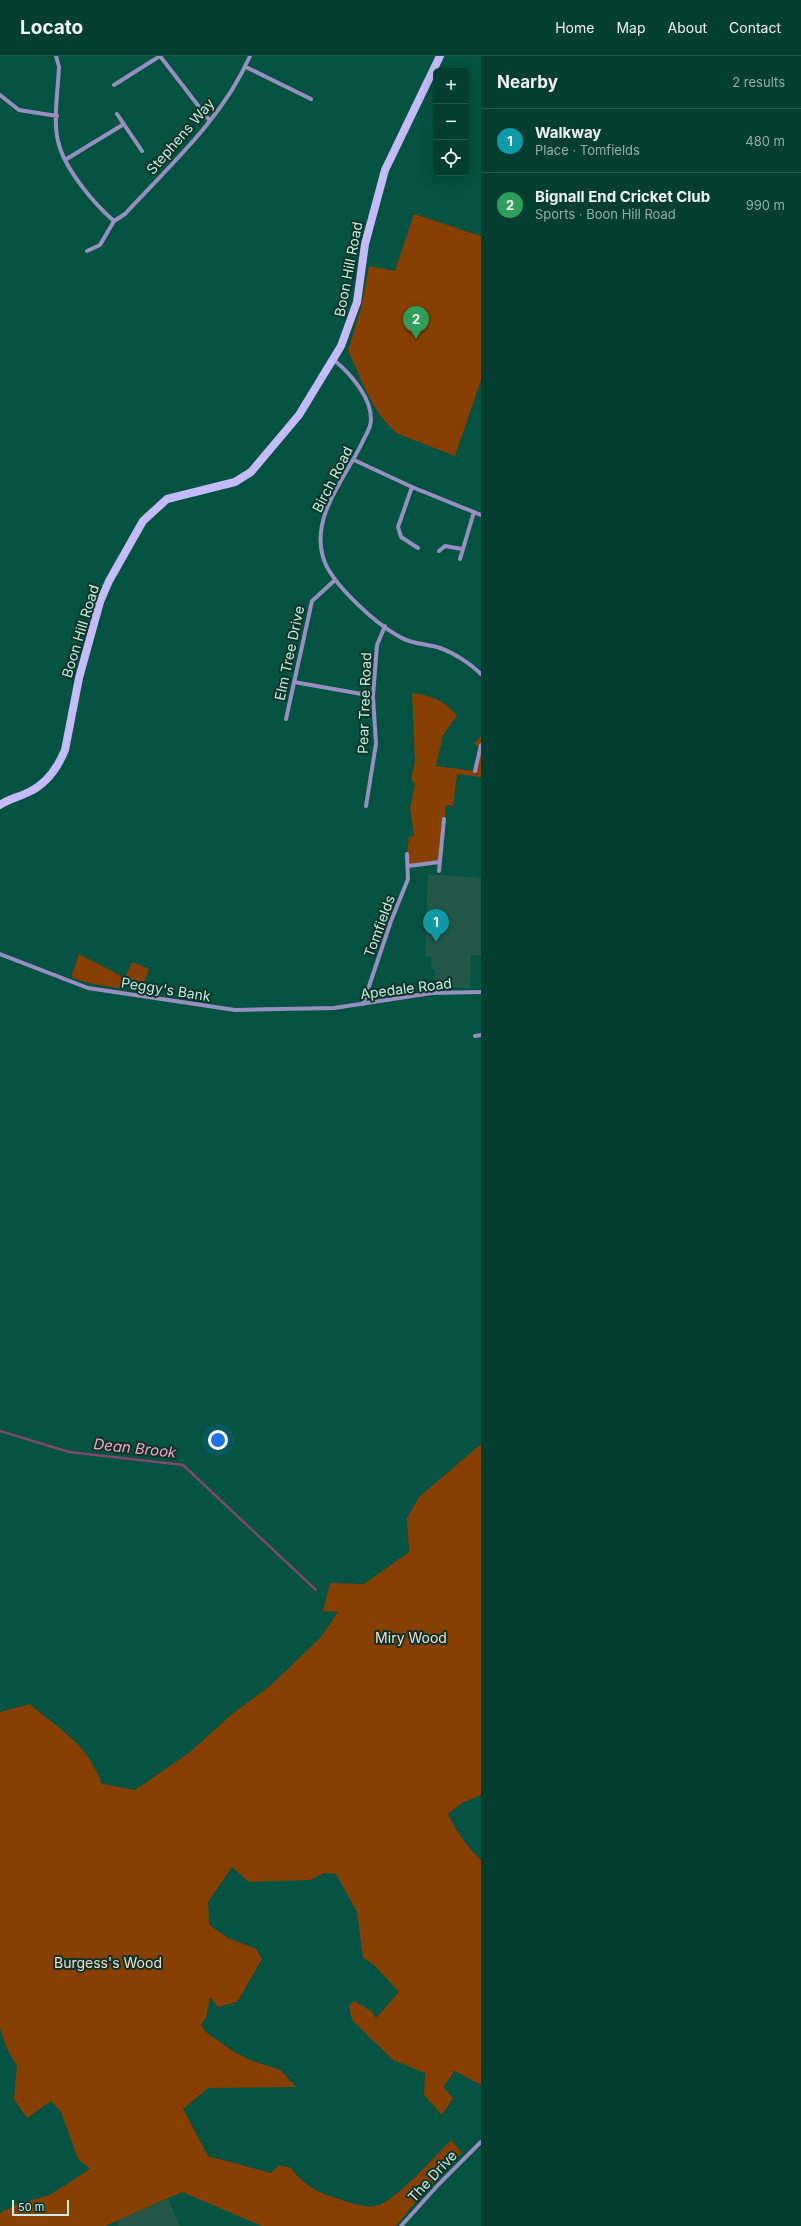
<!DOCTYPE html>
<meta charset="utf-8">
<style>
:root{--surface:#033e31;--page:#11493d;--text:#f1f3f6;--muted:#97aeab;--line:#24574d;--accent:#8c9099}
body{margin:0;font-family:Inter,sans-serif;background:var(--page);color:var(--text)}
.controls{position:absolute;right:12px;top:12px;display:grid;overflow:hidden;border-radius:6px;box-shadow:0 4px 16px #0002}
.controls button{width:36px;height:36px;display:grid;place-items:center;padding:0;border:0;border-bottom:1px solid var(--line);background:var(--surface);color:var(--text);font:20px sans-serif}
.scale{position:absolute;left:12px;bottom:10px;width:57px;box-sizing:border-box;padding-left:4px;border:2px solid #c5eee0;border-top:0;font-size:11px;line-height:14px;white-space:nowrap;color:#c5eee0;-webkit-text-stroke:3px #0d3329;paint-order:stroke}
.you{position:absolute;left:218px;top:1384px;width:14px;height:14px;margin:-10px;border:3px solid #fff;border-radius:50%;background:#1a73e8;box-shadow:0 0 0 6px #1a73e833}
.badge{display:grid;place-items:center;width:26px;height:26px;border-radius:50%;background:var(--accent);color:#fff;font-size:13px;font-weight:700}
.pin{position:absolute;translate:-50% -33px;filter:drop-shadow(0 1px 2px #0008)}
.pin::after{content:'';position:absolute;top:21px;width:14px;height:12px;background:inherit;clip-path:polygon(0 0,100% 0,50% 100%)}
.list{margin:0;padding:0;list-style:none}
h2{display:flex;justify-content:space-between;align-items:center;height:52px;margin:0;padding:0 16px;font-size:17px}
h2 small{font-size:13px;font-weight:400;color:var(--muted)}
.list li{display:grid;grid-template-columns:26px 1fr auto;gap:12px;align-items:center;box-sizing:border-box;height:64px;padding:0 16px;border-top:1px solid var(--line)}
.list b{display:block;font-size:15px;white-space:nowrap}
.list p{margin:0;font-size:13px;white-space:nowrap;color:var(--muted)}
.list em{font-size:13px;font-style:normal;color:var(--muted)}
.icon{flex:none;width:22px;height:22px;fill:none;stroke:currentColor;stroke-width:2;stroke-linecap:round;stroke-linejoin:round}
.map{position:relative;flex:none;width:481px;height:2170px;overflow:hidden}
header{display:flex;align-items:center;gap:24px;box-sizing:border-box;height:56px;padding:0 20px;background:var(--surface);border-bottom:1px solid var(--line)}
header strong{font-size:19px}
nav{display:flex;gap:22px;margin-inline-start:auto;font-size:14px}
main{display:flex}
aside{flex:1;background:var(--surface)}
.map>svg:first-child{display:block}
</style>
<header>
<strong>Locato</strong>
<nav><a>Home</a><a>Map</a><a>About</a><a>Contact</a></nav>
</header>
<main>
<div class="map">
<svg width="481" height="2170" viewBox="0 0 481 2170">
<rect width="100%" height="100%" fill="#045241"/>
<path fill="#235849" d="M428,818l53,4v77h-10l-1,33h-35v-19h-4l1,-12 -7,-1z
M168,2143l12,27h-62v-6z"/>
<path fill="#874001" d="M414,158l67,22v144l-26,76 -57,-22c-25,-19 -37,-56 -50,-83l13,-43 8,-42 26,5z
M412,637c18,2 33,7 45,23l-14,19 -7,31 38,5 6,-24 -6,-3 7,-8v41l-24,-3 -4,32 -7,-1 -6,57 -32,4 -1,-12 2,-17 5,-1 -4,-28 5,-24 -4,-5 4,-17z
M79,898l46,24 7,-16 17,7 -5,14 -19,-1 -1,7c-21,-4 -31,-3 -53,-12z
M481,1388v351l-19,8 -14,11c8,17 19,33 33,46v225l-26,-14 -12,16 10,11 -11,17 -18,-20 1,-22 -32,-13 -41,-40 -3,-14 5,-5 17,10 5,7 23,-26 -26,-28 -10,-6 -6,-46 -21,-38 -12,-1 -14,7 -61,2 -17,-15 -24,35 1,23 19,13 28,11 6,10 -25,43 -19,5 -8,-10 -4,21 -5,7 6,8 27,19 16,8 30,10 16,17 -88,1 -25,21 25,47 63,17 8,-8 12,3c11,16 27,25 45,30 11,4 28,10 39,8 19,-3 60,-50 76,-66l11,13 -39,40 -27,33h-134l-80,-34 -77,34h-105v-13l17,-9 33,-9 40,-26 -12,-10 -17,-47 -10,-11 -24,17 -13,-19 3,-33 -11,-19 -6,-19v-316l30,-8c32,28 56,38 72,80l33,6 55,-38 42,-38 38,-28 50,-48 18,-26 -15,-1 7,-28 34,1 45,-32 -2,-34 12,-21z"/>
<g fill="none" stroke-linecap="round" stroke-linejoin="round">
<path stroke="#7f496c" stroke-width="2.5" d="M0,1375l69,21 114,13 133,125"/>
<path stroke="#988ec1" stroke-width="4" d="M56,0l3,11c-1,22 -6,54 -1,74 6,27 35,62 56,80l11,-7c45,-49 98,-96 125,-158
M160,0l50,65
M246,11l65,32
M114,29l46,-29
M0,39l19,15 38,6
M117,58l25,37
M65,104l59,-36
M87,195l13,-6 14,-24
M334,304c17,14 42,42 36,66 -2,6 -6,12 -8,17 -17,35 -51,73 -39,114 7,26 53,67 77,80 11,7 28,7 40,11 14,5 31,16 41,26
M354,404l58,27 69,28
M412,431l-14,40 3,10 17,11
M439,495l6,-5 17,3
M460,503l14,-47
M294,626l79,14
M286,663l26,-118 23,-21
M475,715l6,-26
M366,750l10,-62 -3,-48 4,-51 8,-19
M408,810l32,-4
M439,815l5,-52
M0,898l88,34 147,22 99,-2 98,-15 49,-1
M363,948l28,-83 17,-42 -1,-25
M475,980l6,-1
M401,2170l37,-41 43,-43"/>
<path stroke="#c5bafa" stroke-width="8" d="M0,749c9,-6 19,-8 29,-13 17,-8 29,-25 36,-42l14,-72 21,-76 9,-21 34,-60 24,-22 68,-17 16,-10 48,-57 42,-69 16,-44 8,-58 20,-74 55,-114"/>
</g>
<g text-anchor="middle" dominant-baseline="central" stroke-width="4" stroke-linejoin="round" paint-order="stroke">
<g font-size="14" fill="#c5eee0" stroke="#0d3329">
<text transform="translate(180 80) rotate(-49)">Stephens Way</text>
<text transform="translate(348 213) rotate(-79)">Boon Hill Road</text>
<text transform="translate(332 423) rotate(-63)">Birch Road</text>
<text transform="translate(80 575) rotate(-73)">Boon Hill Road</text>
<text transform="translate(289 597) rotate(-78)">Elm Tree Drive</text>
<text transform="translate(364 647) rotate(-88)">Pear Tree Road</text>
<text transform="translate(379 870) rotate(-70)">Tomfields</text>
<text transform="translate(406 932) rotate(-7)">Apedale Road</text>
<text transform="translate(166 933) rotate(9)">Peggy's Bank</text>
<text transform="translate(432 2120) rotate(-47)">The Drive</text>
</g>
<g font-size="14" fill="#faddcc" stroke="#0d3329">
<text x="411" y="1581">Miry Wood</text>
<text x="108" y="1906">Burgess's Wood</text>
</g>
<g font-size="15" font-style="italic" fill="#fba1c8" stroke="#0d3329">
<text transform="translate(135 1392) rotate(6)">Dean Brook</text>
</g>
</g>
</svg>
<div class="controls">
<button>+</button>
<button>−</button>
<button><svg class="icon" aria-label="locate" viewBox="0 0 24 24"><circle cx="12" cy="12" r="6"/><path d="M12 2v4M12 18v4M2 12h4M18 12h4"/></svg></button>
</div>
<div class="scale">50 m</div>
<div class="you"></div>
<div class="pin badge" style="left:436px;top:886px;background:#0f9aa8">1</div>
<div class="pin badge" style="left:416px;top:283px;background:#2e9e5b">2</div>
</div>
<aside>
<h2>Nearby<small>2 results</small></h2>
<ul class="list">
<li><span class="badge" style="background:#0f9aa8">1</span><div><b>Walkway</b><p>Place · Tomfields</p></div><em>480 m</em></li>
<li><span class="badge" style="background:#2e9e5b">2</span><div><b>Bignall End Cricket Club</b><p>Sports · Boon Hill Road</p></div><em>990 m</em></li>
</ul>
</aside>
</main>
